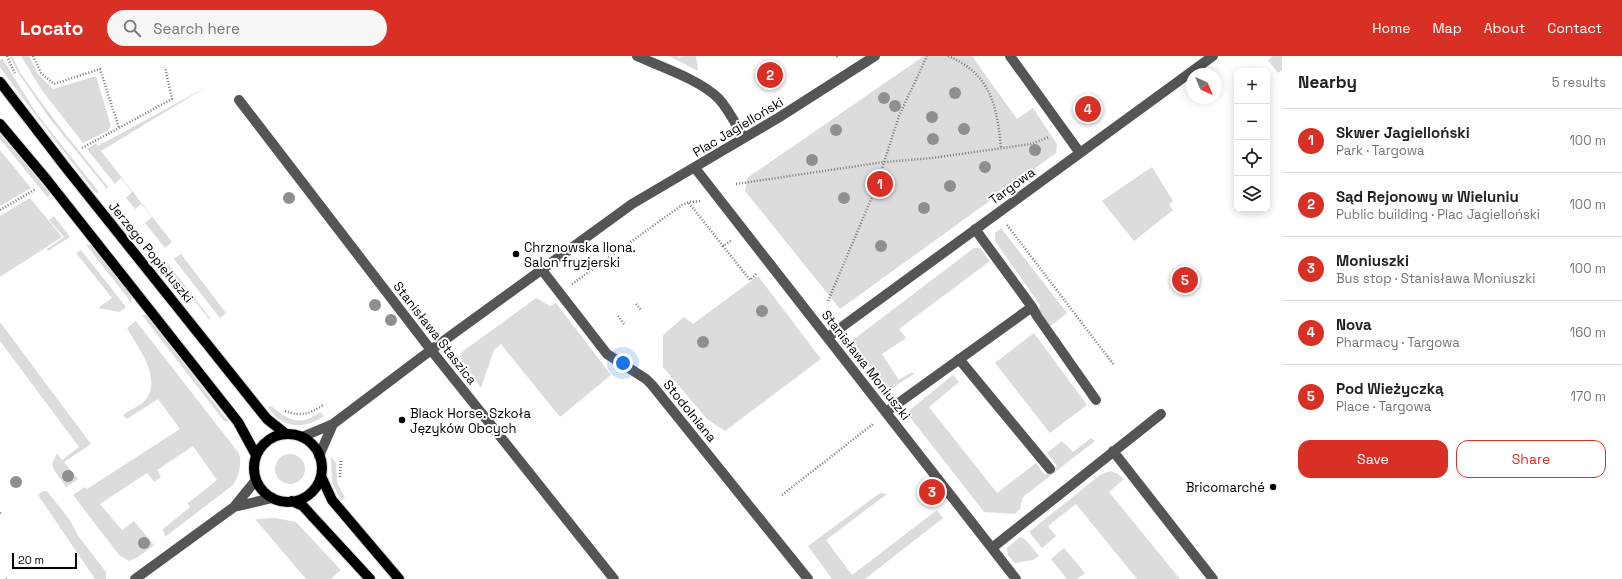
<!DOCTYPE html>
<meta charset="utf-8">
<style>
:root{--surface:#fff;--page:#f6f6f6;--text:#202124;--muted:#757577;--line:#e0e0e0;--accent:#d93025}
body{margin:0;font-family:"Space Grotesk",sans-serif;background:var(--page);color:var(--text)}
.controls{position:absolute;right:12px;top:12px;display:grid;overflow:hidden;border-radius:8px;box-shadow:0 2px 10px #0003}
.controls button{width:36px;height:36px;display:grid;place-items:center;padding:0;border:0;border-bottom:1px solid var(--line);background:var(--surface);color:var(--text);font:20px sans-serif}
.compass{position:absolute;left:1186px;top:12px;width:36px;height:36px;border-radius:50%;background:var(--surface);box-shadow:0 2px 10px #0003;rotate:136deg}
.scale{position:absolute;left:12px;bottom:10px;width:65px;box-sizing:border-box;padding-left:4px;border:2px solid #000;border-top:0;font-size:11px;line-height:14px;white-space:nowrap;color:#000;-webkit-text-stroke:3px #fff;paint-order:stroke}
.you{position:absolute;left:623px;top:307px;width:14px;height:14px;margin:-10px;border:3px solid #fff;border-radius:50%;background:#1a73e8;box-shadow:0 0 0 6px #1a73e833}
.badge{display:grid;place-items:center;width:26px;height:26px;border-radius:50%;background:var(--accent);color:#fff;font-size:13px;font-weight:700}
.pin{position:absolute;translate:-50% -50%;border:2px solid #fff;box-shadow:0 1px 4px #0006}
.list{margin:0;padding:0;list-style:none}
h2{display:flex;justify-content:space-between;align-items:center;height:52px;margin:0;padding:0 16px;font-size:17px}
h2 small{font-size:13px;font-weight:400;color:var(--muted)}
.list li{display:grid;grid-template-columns:26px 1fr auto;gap:12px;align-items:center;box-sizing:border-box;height:64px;padding:0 16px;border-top:1px solid var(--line)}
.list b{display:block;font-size:15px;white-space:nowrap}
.list p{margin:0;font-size:13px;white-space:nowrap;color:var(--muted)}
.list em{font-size:13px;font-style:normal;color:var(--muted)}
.actions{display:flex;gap:8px;padding:12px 16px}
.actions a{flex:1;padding:9px 0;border:1px solid var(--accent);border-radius:12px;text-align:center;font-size:14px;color:var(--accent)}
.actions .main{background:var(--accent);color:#fff}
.icon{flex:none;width:22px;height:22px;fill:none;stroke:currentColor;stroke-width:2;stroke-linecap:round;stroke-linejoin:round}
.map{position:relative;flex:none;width:1282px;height:523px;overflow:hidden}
header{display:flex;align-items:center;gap:24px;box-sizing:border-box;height:56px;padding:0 20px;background:var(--accent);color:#fff}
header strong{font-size:19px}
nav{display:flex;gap:22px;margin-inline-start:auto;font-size:14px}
.search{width:280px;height:36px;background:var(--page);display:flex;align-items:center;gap:10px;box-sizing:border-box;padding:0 14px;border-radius:22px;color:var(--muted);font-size:15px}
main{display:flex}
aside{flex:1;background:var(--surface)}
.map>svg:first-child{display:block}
</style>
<header>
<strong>Locato</strong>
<div class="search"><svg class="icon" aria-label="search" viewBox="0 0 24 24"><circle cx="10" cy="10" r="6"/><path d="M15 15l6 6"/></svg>Search here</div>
<nav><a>Home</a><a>Map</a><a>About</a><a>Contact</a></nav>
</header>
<main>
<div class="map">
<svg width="1282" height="523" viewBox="0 0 1282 523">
<rect width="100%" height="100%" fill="#fff"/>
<path fill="#dcdcdc" d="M12,0l9,18 35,48 52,65 -1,2 -57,-70 -31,-45 -9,-17z
M21,0h8l9,18 15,15 43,-13 15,50 -4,5 -24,12 -42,-54z
M669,0h8l1,2 6,-2h12l2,15z
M924,0h48l45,63 16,-11 24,36 -1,9 -216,156 -95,-118 2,-13z
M1273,0h9v14l-4,3 -10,-13z
M2,2l35,56 62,78 -3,1 -5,-6 -79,-103 -12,-17v-7z
M208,30l-107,65 71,91 -7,6 -20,-25 7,-6 -11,-13 -6,5 -9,-11 6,-6 -11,-14 -6,6 -28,-35 9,-6 2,3z
M0,77l50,60 -2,5 -48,-59z
M0,94l31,38 -31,18z
M1152,111l21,34 -4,3 4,6 -39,31 -32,-40z
M30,142l32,39 -62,40v-61z
M54,160l16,21 -22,14 -1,-2 17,-12 -15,-17z
M1001,172l66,85 -18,14 -10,-17 1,-5 -2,-3 -43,-61v-8z
M86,189h5l41,52 -1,5z
M974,192h6l10,13 -91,68 7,9 -24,16 17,26 13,-8 2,2 -25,16 -29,-37 -6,-14z
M81,194l45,57 -7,5 -21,-4 14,-10 -36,-45z
M181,198l45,59 -6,5 -46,-59z
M168,208l42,54v2l-43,-53z
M758,220l63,83 -96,72 -18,-12 -44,-52v-32l21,-18 9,7z
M536,242l14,8 6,-3 55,72 -51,42 -59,-73 -7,6 -13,38 -21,-31 2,-5z
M142,259h5l81,106h-4z
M136,265l102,131c5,9 1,24 -5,33l-68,52 -2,-8 27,-22 -2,-4 29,-23 -24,-34 -36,24 4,7 -7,5 -7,-9 -47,31 22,26 12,-9 20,24 -16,12 -9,4 -10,-6 -46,-60 12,-8 2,2 93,-60 -22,-30 -31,20 -4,-4c7,-5 21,-11 25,-19 12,-21 -11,-50 -21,-68z
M0,266l91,122 -27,18 14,17 -12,8 -12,-17 -2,-7 5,-10 5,7 17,-13 -79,-106z
M1034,277l53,72 -37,28 -55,-70z
M953,319l6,7 -30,25 68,86 39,-30 9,12 12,-9 -10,-13 15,-12 11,11 18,-14 4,3 -72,56 -3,12 -5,5 -31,-2 -75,-96 1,-6z
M271,350c17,14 29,21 49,6l4,4c-21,14 -42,13 -56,-9z
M275 413a15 15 0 1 1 30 0a15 15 0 1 1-30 0Z
M331,401l5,6 1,19 8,16 -4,3 -9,-19z
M1110,415l8,3 6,5 -15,13 71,87h-43l-61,-75 -28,22 8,10 -14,12 -13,-16 71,-57z
M43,435h4l22,28 10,18 27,35v7h-11l-57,-84z
M880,437l7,1 -61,46 26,35 85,-65 6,8 -78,61h-33l-24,-33z
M275,462l21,4 45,48 -10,9h-25l-51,-60z
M1020,481l5,2 14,17 -6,4 -18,3 -7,-8 -1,-7z
M1064,492l21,25 -8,6h-10l-16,-20z"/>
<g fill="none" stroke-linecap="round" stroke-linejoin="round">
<g stroke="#dbdbdb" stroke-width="12">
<path id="major" d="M0,26l67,87 200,250 19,15
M0,68l47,56 191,242 18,33
M254 412a34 34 0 1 1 68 0a34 34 0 1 1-68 0Z
M321,420l11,24 67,79
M292,445l11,5 9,10 58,63"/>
</g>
<path stroke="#777" stroke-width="2.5" stroke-dasharray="1 2" stroke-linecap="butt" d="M7,0l8,18
M33,0l8,17 13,11 46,-15 19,59
M837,0l1,2
M948,0c43,18 49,50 53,92
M82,92l90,-49 -7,-32
M736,128l148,-22 48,-4 99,-14 18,-7
M689,147l34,43 9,-6
M0,154l36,-21
M1007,169l107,140
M723,190l27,34 7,-7
M572,228l110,-79 7,-3 12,-1
M828,245l47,-111 24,-74 28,-60
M636,248l5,6
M618,260l6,8
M285,355c16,6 24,3 38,-6
M340,421l1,-17
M782,439l91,-71
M0,457l1,-1
M6,523l2,-1"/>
<path stroke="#555" stroke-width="10" d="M637,0c24,11 64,24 82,43 10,11 17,26 25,39
M1010,0l70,97
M239,44l192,250 183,229
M695,112l321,411
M975,173l57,78 5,9 59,84
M542,214l65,84 39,25 6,6 156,194
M828,281l385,-281
M959,303l91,110
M886,356l146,-105
M302,381l31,-13 98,-74 201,-146 146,-86 97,-62
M1113,395l100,128
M319,400l14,-32
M234,451l22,-27
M992,492l169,-134
M135,523l99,-72 38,-9"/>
<use href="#major" stroke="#000" stroke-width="10"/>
</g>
<g fill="#8f8f8f">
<circle cx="955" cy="37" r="6"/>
<circle cx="884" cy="42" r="6"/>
<circle cx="895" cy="50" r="6"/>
<circle cx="932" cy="61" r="6"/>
<circle cx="964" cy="73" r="6"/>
<circle cx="836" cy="74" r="6"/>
<circle cx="933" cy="83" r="6"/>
<circle cx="1035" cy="94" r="6"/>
<circle cx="812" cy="104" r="6"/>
<circle cx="985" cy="111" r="6"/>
<circle cx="950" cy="130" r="6"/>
<circle cx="289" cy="142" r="6"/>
<circle cx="844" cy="142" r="6"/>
<circle cx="924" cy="152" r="6"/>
<circle cx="881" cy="190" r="6"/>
<circle cx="375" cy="249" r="6"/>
<circle cx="762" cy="255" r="6"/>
<circle cx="391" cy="264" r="6"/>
<circle cx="703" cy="286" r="6"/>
<circle cx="68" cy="420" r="6"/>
<circle cx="16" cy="426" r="6"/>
<circle cx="144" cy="487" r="6"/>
</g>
<g fill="#000" stroke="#fff" stroke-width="1.5">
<circle cx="516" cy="198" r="4"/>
<circle cx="402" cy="364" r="4"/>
<circle cx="1273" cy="431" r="4"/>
</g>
<g text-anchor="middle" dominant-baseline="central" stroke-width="4" stroke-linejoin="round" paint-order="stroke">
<g font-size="13" fill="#000" stroke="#fff">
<text transform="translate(738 71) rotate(-31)">Plac Jagielloński</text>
<text transform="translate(1012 130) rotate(-36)">Targowa</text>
<text transform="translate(151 196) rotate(51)">Jerzego Popiełuszki</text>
<text transform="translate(435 277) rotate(52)">Stanisława Staszica</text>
<text transform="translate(866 309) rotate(52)">Stanisława Moniuszki</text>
<text transform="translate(690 355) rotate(51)">Stodolniana</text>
</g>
<g font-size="13" fill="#000" stroke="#fff" text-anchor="start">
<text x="524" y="191">Chrznowska Ilona.<tspan x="524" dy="15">Salon fryzjerski</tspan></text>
<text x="410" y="357">Black Horse. Szkoła<tspan x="410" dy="15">Języków Obcych</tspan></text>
<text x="1265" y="431" text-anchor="end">Bricomarché</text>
</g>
</g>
</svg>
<div class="controls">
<button>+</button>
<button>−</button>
<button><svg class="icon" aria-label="locate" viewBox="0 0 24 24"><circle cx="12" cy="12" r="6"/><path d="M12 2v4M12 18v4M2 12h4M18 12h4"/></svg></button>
<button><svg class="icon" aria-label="layers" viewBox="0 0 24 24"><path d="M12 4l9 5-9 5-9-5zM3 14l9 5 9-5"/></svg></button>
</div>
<svg class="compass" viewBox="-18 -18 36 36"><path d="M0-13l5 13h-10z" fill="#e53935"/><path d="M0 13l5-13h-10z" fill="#757577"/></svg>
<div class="scale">20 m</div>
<div class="you"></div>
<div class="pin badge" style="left:880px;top:128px">1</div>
<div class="pin badge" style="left:770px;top:19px">2</div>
<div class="pin badge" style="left:932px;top:436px">3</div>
<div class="pin badge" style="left:1088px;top:53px">4</div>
<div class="pin badge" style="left:1185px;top:224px">5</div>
</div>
<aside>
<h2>Nearby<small>5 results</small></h2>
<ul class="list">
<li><span class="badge">1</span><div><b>Skwer Jagielloński</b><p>Park · Targowa</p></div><em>100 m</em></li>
<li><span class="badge">2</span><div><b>Sąd Rejonowy w Wieluniu</b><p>Public building · Plac Jagielloński</p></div><em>100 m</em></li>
<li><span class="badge">3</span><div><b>Moniuszki</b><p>Bus stop · Stanisława Moniuszki</p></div><em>100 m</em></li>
<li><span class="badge">4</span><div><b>Nova</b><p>Pharmacy · Targowa</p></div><em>160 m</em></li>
<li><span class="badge">5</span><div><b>Pod Wieżyczką</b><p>Place · Targowa</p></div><em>170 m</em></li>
</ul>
<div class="actions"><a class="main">Save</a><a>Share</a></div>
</aside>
</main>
